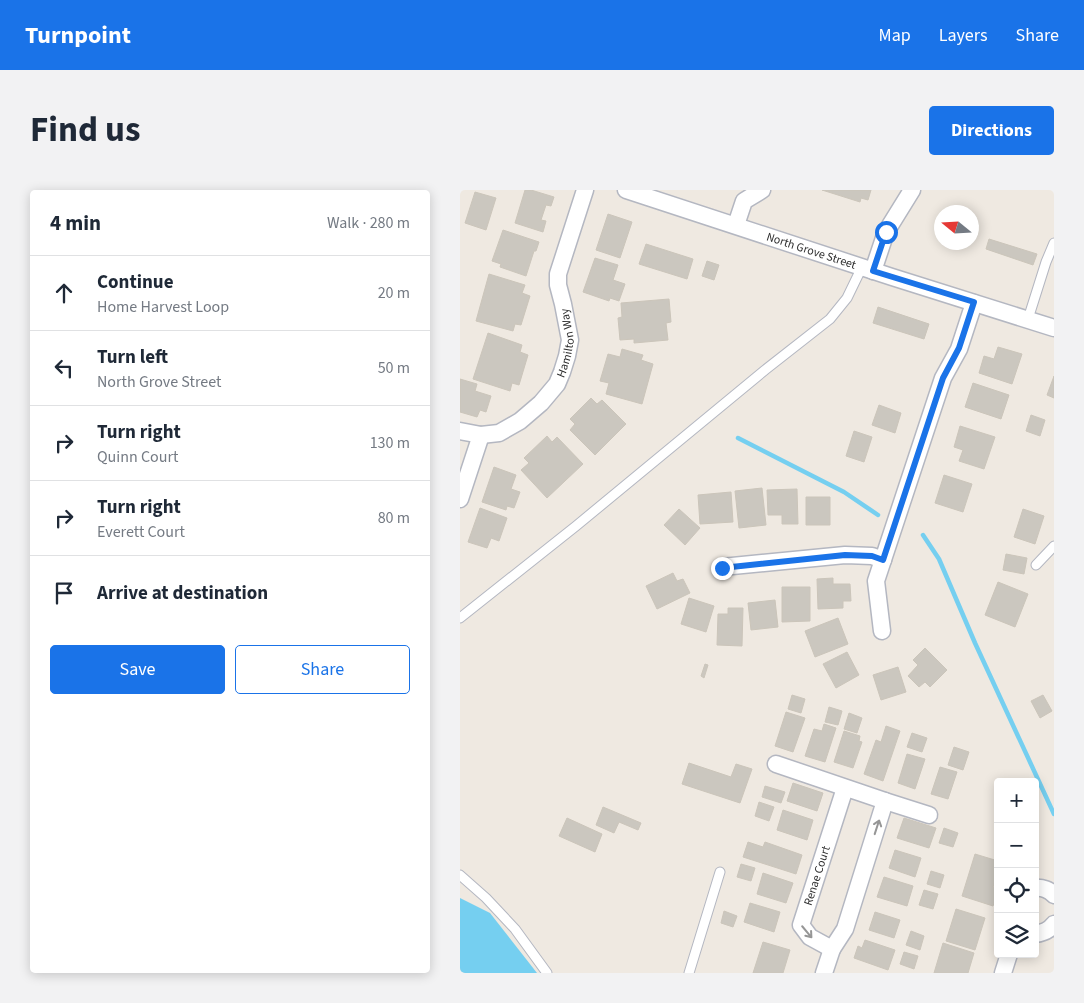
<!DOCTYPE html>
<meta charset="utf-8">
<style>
:root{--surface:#fff;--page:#f2f2f3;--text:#1f2937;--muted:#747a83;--line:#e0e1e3;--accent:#1a73e8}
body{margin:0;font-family:"Source Sans 3",sans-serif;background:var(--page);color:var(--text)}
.controls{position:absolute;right:15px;bottom:15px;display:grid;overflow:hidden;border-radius:5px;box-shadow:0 2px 12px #0003}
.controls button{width:45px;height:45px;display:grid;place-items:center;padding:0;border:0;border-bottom:1px solid var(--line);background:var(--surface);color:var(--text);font:25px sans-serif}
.compass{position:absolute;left:474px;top:15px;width:45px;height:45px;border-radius:50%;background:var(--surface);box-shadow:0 2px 12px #0003;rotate:288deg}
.stop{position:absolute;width:15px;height:15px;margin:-11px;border:4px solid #1a73e8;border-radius:50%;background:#fff}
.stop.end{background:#1a73e8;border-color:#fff;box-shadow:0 1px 5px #0008}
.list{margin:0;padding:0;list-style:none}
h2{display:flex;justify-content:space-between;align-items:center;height:65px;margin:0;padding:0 20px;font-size:21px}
h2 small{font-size:16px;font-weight:400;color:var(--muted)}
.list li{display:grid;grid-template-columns:32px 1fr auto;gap:15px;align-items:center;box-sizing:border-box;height:75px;padding:0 20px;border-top:1px solid var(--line)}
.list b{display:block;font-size:19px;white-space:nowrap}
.list p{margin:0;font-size:16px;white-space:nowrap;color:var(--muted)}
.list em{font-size:16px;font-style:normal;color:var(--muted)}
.actions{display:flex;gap:10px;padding:15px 20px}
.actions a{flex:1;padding:11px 0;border:1px solid var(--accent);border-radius:5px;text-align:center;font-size:18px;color:var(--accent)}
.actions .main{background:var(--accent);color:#fff}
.icon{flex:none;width:28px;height:28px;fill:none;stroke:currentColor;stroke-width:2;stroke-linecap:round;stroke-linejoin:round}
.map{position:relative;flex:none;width:594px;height:783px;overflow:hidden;border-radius:5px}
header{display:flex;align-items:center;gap:30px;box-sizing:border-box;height:70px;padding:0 25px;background:var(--accent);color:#fff}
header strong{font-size:24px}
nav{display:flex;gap:28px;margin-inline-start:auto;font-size:18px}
.intro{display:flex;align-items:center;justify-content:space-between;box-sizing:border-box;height:120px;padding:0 30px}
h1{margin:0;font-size:35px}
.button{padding:12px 22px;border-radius:5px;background:var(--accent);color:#fff;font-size:18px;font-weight:700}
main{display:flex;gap:30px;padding:0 30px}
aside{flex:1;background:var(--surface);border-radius:5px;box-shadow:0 2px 12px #0003}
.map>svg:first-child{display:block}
</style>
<header>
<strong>Turnpoint</strong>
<nav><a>Map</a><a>Layers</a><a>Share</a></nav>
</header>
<div class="intro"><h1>Find us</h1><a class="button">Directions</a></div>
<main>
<aside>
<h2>4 min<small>Walk · 280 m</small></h2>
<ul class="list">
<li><svg class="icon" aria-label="ahead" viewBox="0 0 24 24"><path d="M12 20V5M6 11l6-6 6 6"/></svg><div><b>Continue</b><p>Home Harvest Loop</p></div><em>20 m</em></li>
<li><svg class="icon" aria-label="left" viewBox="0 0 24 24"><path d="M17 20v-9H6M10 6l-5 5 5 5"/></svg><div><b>Turn left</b><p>North Grove Street</p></div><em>50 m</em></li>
<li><svg class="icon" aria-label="right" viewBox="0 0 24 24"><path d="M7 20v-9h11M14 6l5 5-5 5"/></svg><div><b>Turn right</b><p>Quinn Court</p></div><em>130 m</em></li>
<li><svg class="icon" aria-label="right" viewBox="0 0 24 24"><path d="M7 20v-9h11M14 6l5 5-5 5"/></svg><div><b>Turn right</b><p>Everett Court</p></div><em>80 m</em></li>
<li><svg class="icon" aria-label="arrive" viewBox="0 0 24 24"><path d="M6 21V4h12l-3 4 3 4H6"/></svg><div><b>Arrive at destination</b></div></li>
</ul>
<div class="actions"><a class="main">Save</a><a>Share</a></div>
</aside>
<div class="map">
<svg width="594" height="783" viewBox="0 0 594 783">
<rect width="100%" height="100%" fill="#efe9e1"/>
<path fill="#75cff0" d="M0,708l30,15 47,60h-77z"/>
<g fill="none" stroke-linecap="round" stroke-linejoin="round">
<path stroke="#75cff0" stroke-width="4.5" d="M278,248l106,54 34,23
M463,345l16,24 36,84 79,171"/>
</g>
<path fill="#cbc7bf" stroke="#cbc5ba" d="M65,0h6l23,7 -3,9 -5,-1 -5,15 5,1 -3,11 -28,-9z
M362,0h49l-3,10 -7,-2 -1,4z
M15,2l21,6 -10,32 -21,-7z
M148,24l24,8 -12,36 -24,-8z
M43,40l36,12 -3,9h-2l-8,25 -26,-9 1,-3 -9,-3z
M529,49l48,15 -4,11 -47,-16z
M186,54l47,15 -6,20 -48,-15z
M135,68l23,7 -5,15 12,4 -6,17 -9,-3 -1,3 -26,-9z
M247,71l12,4 -5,15 -12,-4z
M29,84l36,11 -3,8 8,3 -9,29 -6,-1 -2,7 -37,-10z
M209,109l2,23 -5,1 2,17 -34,3v-4l-14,1 -2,-22 4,-1 -1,-14z
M418,117l51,17 -5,15 -51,-16z
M28,143l34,12 -2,7 8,3 -9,30 -7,-2 -2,8 -37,-12z
M538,157l24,7 -10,30 -33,-11 5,-17 10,3z
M162,159l21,6 -2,5 12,4 -11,40 -36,-10 3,-11 -9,-2 8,-27 12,3z
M594,186v22l-7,-3z
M0,189l17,5 -2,7 16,5 -5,16 -6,-2 -3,7 -17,-5z
M513,193l36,12 -8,24 -36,-12z
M131,208l6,6 5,-4 24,24 -31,31 -25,-25 5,-6 -5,-5z
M419,215l22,8 -6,20 -23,-8z
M571,225l14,5 -5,16 -14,-5z
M500,236l35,11 -11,32 -25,-8 4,-11 -9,-3z
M394,241l18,6 -8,25 -18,-6z
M87,246l5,6 5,-5 26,27 -36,34 -26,-28 8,-7 -5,-5z
M34,277l22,8 -5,14 9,3 -6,16 -7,-2 -1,4 -24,-8z
M484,285l28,9 -9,28 -28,-9z
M302,298l4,37 -27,3 -4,-37z
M337,299l1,35h-16v-9h-14l-1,-25z
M271,302l2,30 -33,2 -2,-29z
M346,307h24v28h-24z
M20,318l27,10 -8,23 -8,-3 -4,10 -19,-6z
M219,319l21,19 -15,17 -21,-20z
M563,319l21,7 -9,28 -21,-7z
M546,364l21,4 -3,16 -21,-4z
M213,383l4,8 6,-2 7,14 -33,16 -11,-23z
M373,388v6h17l1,17h-8v7l-25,1 -1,-30z
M538,392l30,12 -13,33 -30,-12z
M322,397h28v34l-28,1z
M229,408l25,8 -8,26 -25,-8z
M315,410l3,27 -27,3 -3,-27z
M268,418h15l-1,38 -25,-1 1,-31h10z
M378,428l10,26 -33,13 -10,-26z
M465,458l22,22 -17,17 -5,-5 -6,5 -11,-11 10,-11 -5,-5z
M387,462l12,23 -23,13 -13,-24z
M245,474l3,1 -4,13 -3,-2z
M438,477l8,25 -25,8 -8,-25z
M332,505l13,4 -4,14 -13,-4z
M583,505l9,16 -12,7 -9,-17z
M369,517l13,4 -4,14 -13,-3z
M326,522l19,6 -12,34 -18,-6z
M389,523l13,5 -5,15 -13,-4z
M364,534l12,4 -11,34 -20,-6 9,-27 8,2z
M426,536l14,5 -17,50 -19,-7 12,-34 5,2z
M384,541l16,5 -1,5 3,1 -9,26 -19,-6z
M452,543l15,5 -5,14 -15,-5z
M494,557l15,5 -6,18 -15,-5z
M447,564l18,5 -10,30 -17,-6z
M229,573l42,14 5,-13 16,5 -12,34 -58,-19z
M480,577l17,5 -9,27 -17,-5z
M333,593l30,10 -6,18 -30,-10z
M305,596l20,6 -4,11 -19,-6z
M299,612l15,5 -5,14 -14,-5z
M143,617l38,16 -3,7 -19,-8 -5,11 -18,-8z
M323,620l30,10 -6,20 -30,-10z
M107,628l35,16 -7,18 -36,-16z
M444,628l32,10 -7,20 -32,-10z
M484,638l14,5 -5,14 -14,-4z
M288,652l15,5 2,-5 37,13 -6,19 -53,-17z
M435,660l26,8 -6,19 -26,-9z
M515,664l23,7v13l-5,13 5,2v2l-5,15 -31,-10z
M281,674l14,4 -4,13 -14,-4z
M471,681l13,4 -4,13 -13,-4z
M303,683l30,10 -7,20 -29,-9z
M424,687l29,9 -6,20 -30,-9z
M464,700l14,4 -5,15 -14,-4z
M290,713l30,9 -6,20 -30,-10z
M496,719l29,9 -10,32 -29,-9z
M264,721l13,5 -4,11 -12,-4z
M415,722l25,8 -6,18 -25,-8z
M451,741l13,5 -4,14 -14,-5z
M405,750l30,10 -7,20 -34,-12 4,-12 4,2z
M303,752l27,8 -7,23h-30z
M483,753l31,10 -6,20h-34z
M444,762l14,4 -4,13 -14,-5z"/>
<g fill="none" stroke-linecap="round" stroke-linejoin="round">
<g stroke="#b4b7c1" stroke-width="11">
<path id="service" d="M568,129l18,-57 8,-19
M576,375l18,-19
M0,428l116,-92 189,-156 65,-51 17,-21 15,-31
M0,685l26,23 29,31 32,44
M229,783l31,-101"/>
</g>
<g stroke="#b4b7c1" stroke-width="19">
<g id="minor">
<path id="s1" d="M166,0l266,87 162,51"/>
<path d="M276,35l8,-24 18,-11"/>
<path d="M413,81l13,-39 26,-42"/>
<path id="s2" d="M0,241l21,4 18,-2 21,-12 21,-18 16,-19 5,-12 5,-16 3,-16 -7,-36 -5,-19v-11l27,-84"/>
<path d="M0,309l21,-64"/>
<path d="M262,377l123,-12 27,1 11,4"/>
<path d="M422,441l-6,-50 67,-203 16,-29 15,-46"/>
<path id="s3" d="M316,574l109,37 -40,128 -13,20 -22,-12 -9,-12 44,-137"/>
<path d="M425,611l44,14"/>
<path d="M575,698c7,-1 15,2 19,7"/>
<path d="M575,744c8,-1 14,-3 19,-10"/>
<path d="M364,783l8,-24"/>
<path d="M543,783l6,-19"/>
</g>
</g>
<use href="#service" stroke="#fff" stroke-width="9"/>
<use href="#minor" stroke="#fff" stroke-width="16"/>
</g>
<defs><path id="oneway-shaft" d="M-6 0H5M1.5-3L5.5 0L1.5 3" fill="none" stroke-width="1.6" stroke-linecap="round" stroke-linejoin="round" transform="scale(1.25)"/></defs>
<g stroke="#969696">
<use href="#oneway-shaft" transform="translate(417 637) rotate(-72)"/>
<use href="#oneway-shaft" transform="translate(347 742) rotate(50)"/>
</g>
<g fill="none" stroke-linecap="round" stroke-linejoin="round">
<path stroke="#1a73e8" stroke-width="6" d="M262,378l123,-13 27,1 11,4 60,-182 16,-30 15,-46 -101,-31 13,-39"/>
</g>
<g text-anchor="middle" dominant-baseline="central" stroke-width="5" stroke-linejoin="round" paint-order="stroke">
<g font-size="12" fill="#2e2e2e" stroke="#fff">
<text stroke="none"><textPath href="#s1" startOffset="195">North Grove Street</textPath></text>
<text stroke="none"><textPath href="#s2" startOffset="159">Hamilton Way</textPath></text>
<text stroke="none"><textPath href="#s3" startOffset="365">Renae Court</textPath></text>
</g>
</g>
</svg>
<div class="controls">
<button>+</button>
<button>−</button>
<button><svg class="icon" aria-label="locate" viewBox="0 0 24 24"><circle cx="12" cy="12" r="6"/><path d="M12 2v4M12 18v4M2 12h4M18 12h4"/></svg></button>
<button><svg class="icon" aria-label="layers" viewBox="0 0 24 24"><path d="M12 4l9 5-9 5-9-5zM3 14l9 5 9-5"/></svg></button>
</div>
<svg class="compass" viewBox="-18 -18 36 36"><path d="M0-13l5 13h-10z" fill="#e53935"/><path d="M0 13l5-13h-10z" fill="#747a83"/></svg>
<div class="stop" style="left:426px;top:42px"></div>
<div class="stop end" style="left:262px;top:378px"></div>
</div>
</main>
